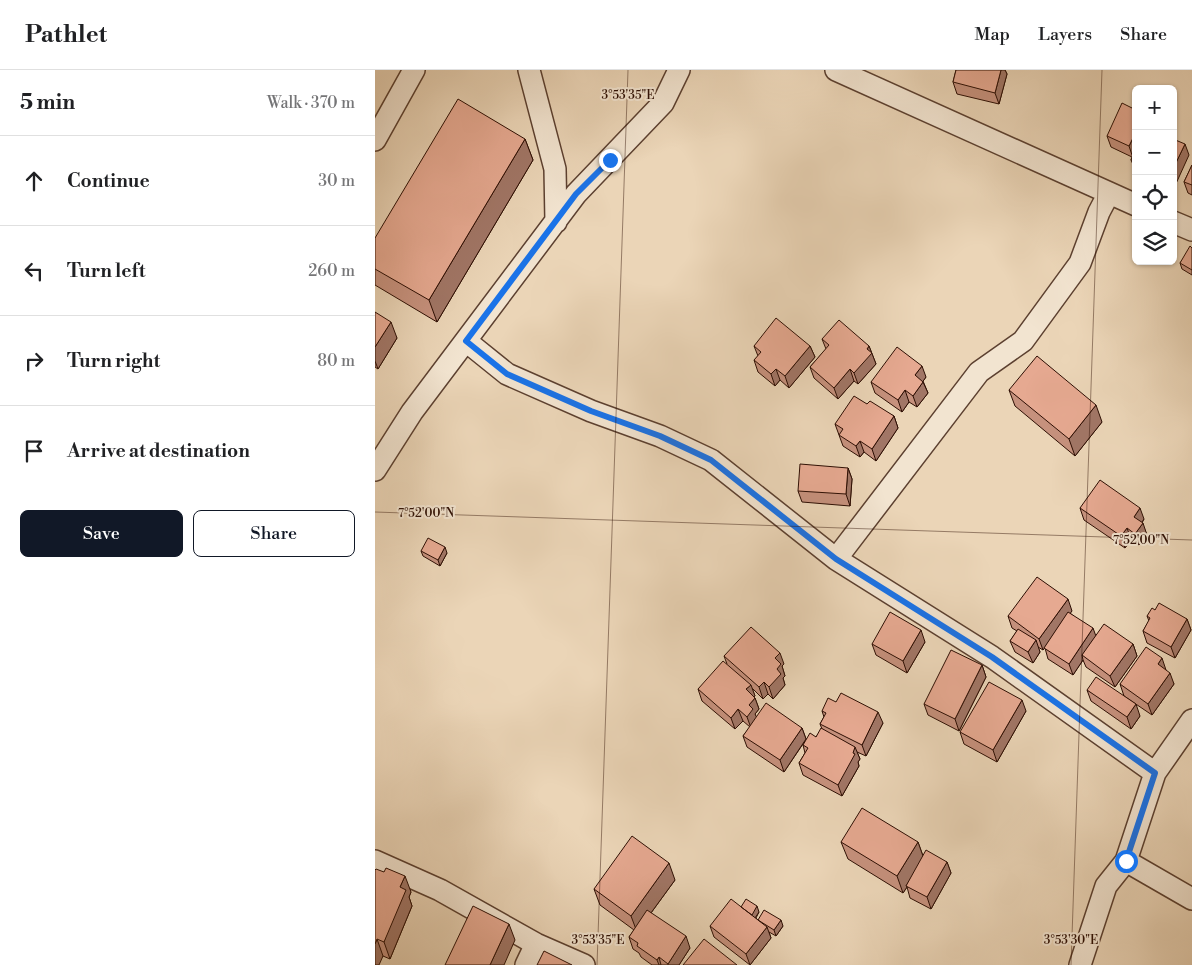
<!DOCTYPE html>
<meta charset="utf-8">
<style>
:root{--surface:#fff;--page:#f6f6f6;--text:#202124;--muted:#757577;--line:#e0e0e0;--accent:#111827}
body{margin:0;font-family:"Libre Bodoni",serif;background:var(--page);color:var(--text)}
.controls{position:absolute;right:15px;top:15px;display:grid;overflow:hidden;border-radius:8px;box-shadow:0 1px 4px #0004}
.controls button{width:45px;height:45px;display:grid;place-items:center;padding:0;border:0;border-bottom:1px solid var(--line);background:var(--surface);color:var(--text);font:25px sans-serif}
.stop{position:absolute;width:15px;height:15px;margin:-11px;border:4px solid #1a73e8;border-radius:50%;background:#fff}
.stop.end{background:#1a73e8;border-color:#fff;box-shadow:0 1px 5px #0008}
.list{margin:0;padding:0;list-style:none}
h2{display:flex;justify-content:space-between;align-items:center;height:65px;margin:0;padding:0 20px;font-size:21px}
h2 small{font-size:16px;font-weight:400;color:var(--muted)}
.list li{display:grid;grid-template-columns:32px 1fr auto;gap:15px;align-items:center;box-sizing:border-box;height:90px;padding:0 20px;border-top:1px solid var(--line)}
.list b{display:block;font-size:19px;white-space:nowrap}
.list em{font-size:16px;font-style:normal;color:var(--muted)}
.actions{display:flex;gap:10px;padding:15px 20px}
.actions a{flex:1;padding:11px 0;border:1px solid var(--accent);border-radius:8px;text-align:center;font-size:18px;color:var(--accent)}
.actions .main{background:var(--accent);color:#fff}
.icon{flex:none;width:28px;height:28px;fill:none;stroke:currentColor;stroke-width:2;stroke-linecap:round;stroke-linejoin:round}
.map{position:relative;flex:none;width:817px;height:895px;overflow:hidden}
header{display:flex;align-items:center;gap:30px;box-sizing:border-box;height:70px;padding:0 25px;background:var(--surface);border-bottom:1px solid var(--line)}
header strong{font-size:24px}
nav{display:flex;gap:28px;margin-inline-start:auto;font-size:18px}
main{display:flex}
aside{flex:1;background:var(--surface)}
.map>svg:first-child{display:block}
</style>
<header>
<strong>Pathlet</strong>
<nav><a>Map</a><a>Layers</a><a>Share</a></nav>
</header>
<main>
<aside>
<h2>5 min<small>Walk · 370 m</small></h2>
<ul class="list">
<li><svg class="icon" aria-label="ahead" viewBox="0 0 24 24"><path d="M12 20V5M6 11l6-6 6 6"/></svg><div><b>Continue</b></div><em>30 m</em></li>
<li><svg class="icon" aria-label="left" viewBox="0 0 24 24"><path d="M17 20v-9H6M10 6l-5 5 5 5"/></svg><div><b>Turn left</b></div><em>260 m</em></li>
<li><svg class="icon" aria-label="right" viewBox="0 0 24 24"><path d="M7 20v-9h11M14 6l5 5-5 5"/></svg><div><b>Turn right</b></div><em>80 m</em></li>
<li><svg class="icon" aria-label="arrive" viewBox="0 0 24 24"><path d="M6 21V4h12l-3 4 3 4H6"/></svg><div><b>Arrive at destination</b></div></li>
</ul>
<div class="actions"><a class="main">Save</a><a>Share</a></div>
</aside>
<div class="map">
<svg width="817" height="895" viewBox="0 0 817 895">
<rect width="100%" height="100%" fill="#ebd5b7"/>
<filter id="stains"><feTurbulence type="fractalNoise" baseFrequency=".004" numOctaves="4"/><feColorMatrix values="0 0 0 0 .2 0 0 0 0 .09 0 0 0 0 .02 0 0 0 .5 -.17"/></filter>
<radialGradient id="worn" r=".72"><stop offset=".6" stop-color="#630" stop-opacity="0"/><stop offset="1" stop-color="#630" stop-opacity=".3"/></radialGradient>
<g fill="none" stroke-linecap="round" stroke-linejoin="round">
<g stroke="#5c4030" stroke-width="24">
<path id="minor" d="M154,0l26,99 1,53
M461,0l300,135
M0,70l39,-70
M798,152l19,8
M91,271l41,33 84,37 69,25 51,24 125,99 156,98 163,116
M0,400l37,-58 164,-218 87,-91 16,-33
M461,489l143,-187 44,-31 57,-78 19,-51 10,-19
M0,791l65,29 96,54 48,21
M751,791l66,38
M151,895l10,-21
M705,895l26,-79 20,-25 29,-88 37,-53"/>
</g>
<use href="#minor" stroke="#f2e4d0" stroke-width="21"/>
</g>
<path fill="#c6917d" stroke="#2d0e03" d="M581,0h49l2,4 -8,30 -42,-10 -4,-12z
M761,40v61l-5,-11 1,-3 -21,-10 -4,-11z
M150,69l8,21 -96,162 -62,-37v-47z
M817,95v30l-4,-2 -4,-11z
M817,178v27l-10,-6 -2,-6z
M0,242l22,26 -19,31 -3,-2z
M447,269l47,7 7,18 -18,20 -4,-3 -16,18 -24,-21 -4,-11 16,-18z
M379,276h56l5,11 -26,31 -9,-8 -5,6 -17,-14 -4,-12 4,-4z
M551,307l-3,4 5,12 -11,14 -8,-5 -7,10 -27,-19 -4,-11z
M634,320l93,32 -27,34 -60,-50z
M492,334l27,12 4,12 -22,33 -12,-9 -4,5 -17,-11 -8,-22z
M473,398l4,11 -2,27 -48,-4 -4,-11z
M705,438l64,11 -2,4 5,12 -8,10 -8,-6 -6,9 -41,-28z
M46,481l26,2 -7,13 -17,-10z
M780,540l32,9 4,11 -16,28 -28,-15 -4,-12 6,-10 -2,-5z
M697,541l-2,2 26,23 37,8 4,12 -22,31 -29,-20 -3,-7 -10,15 -25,-16 -3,-11 -2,2 -5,-3 2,5 -7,11 -18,-11 -5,-11 7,-10 -5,-3 -4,-12z
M550,572l-18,31 -31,-18 -4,-11z
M349,586l60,8 -2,2 3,10 -2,2 2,7 -12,14 -5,-5 -5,5 -11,-11 3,8 -1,1 1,1 4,11 -4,5 1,3 46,11 4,11 10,-2 6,-8 -2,-5 4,-7 -2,-6 61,12 -17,33 -9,-4 3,7 -2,3 1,4 -17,30 -39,-21 -4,-12 6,-10 -2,-8 2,-4 -21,31 -37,-25 -4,-11 7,-9 -7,-6 -8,8 -33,-28 -4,-12 29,-25z
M607,595l4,12 -27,54 -31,-16 -4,-11z
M791,600l8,14 -22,31 -28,-19 -4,-12z
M712,620l53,26 -9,13 -40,-28z
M651,641l-29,51 -33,-18 -4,-12z
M466,772h77l5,14 24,6 4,11 -20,36 -21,-11 -3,-11 -4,6 -55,-34z
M0,800l36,22 -2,5 3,9 -22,53 -7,-3 -8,9z
M300,810l-24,33 39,35 -11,17h-27l-11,-8 -2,-4 -6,-4 -4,-12 5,-7 -34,-25 -6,-16z
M366,837l18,5 -3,6 2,2 25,6 -7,10 -7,-4 2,6 -21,27 -36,-28 -4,-11z"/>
<path fill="#a17666" stroke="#2d0e03" d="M626,0h4l2,4 -8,30 -4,-11z
M761,62v21l-3,5 -4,-12z
M150,69l8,21 -96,162 -8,-22z
M810,74l4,11 -15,33 -1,-19z
M16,252l6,16 -19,31 -3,-8v-14z
M435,276l5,11 -26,31 -4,-12z
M494,276l7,18 -18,20 -4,-11z
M547,296l4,11 -7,10 -4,-12z
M401,299l4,11 -5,6 -4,-12z
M475,299l4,12 -16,18 -4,-11z
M548,312l5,11 -11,14 -4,-11z
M530,320l4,12 -7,10 -4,-12z
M721,335l6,17 -27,34 -6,-17z
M519,346l4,12 -22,33 -4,-12z
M485,371l4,11 -4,5 -4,-11z
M473,398l4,11 -2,27 -4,-12z
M765,438l4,11 -6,9 -4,-11z
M768,453l4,12 -8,10 -4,-11z
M752,458l4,11 -6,9 -4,-12z
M70,477l2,6 -7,13 -2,-6z
M693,529l4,12 -29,39 -4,-11z
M812,549l4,11 -16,28 -4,-11z
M718,558l4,11 -15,16 1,5 -10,15 -4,-11z
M546,560l4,12 -18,31 -4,-12z
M661,570l4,12 -7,11 -5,-11z
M758,574l4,12 -22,31 -5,-11z
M405,583l4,11 -2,2 3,10 -2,2 2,7 -12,14 -4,-12 8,-18 -2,-11z
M787,588l4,12 -4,6 -4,-12z
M607,595l4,12 -27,54 -4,-12z
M795,603l4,11 -22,31 -4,-11z
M389,612l4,12 -5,5 -4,-12z
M376,615l4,11 -5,5 -4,-12z
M380,628l4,11 -4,5 3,6 -7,8 -4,-11 2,-12z
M647,630l4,11 -29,51 -4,-12z
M761,634l4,12 -9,13 -4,-12z
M363,639l5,12 -8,8 -4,-11z
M503,642l5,11 -17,33 -4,-11z
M427,658l4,11 -22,33 -4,-12z
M480,677l5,12 -2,3 1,4 -17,30 -4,-11z
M543,772l6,17 -18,27 1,1 -4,6 -6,-17z
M572,792l4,11 -20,36 -4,-12z
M294,793l6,17 -38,52 -6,-16z
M30,806l6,16 -2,5 3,9 -22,53 -6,-17 16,-55z
M382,836l2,6 -6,9 -2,-6z
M406,850l2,6 -7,10 -2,-6z
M134,854l6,16 -11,25h-14z
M392,857l4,11 -21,27 -4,-11z
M311,866l4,12 -11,17h-11v-1z
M2,869l6,17 -4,9h-4v-21z
M284,887l2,8h-2l-2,-5z"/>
<path fill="#e6a991" stroke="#2d0e03" d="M581,0h45l-6,23 -42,-11z
M83,29l67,40 -96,161 -54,-31v-31z
M747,33l14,7v22l-7,14 -22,-10z
M798,69l12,5 -12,25z
M761,80v12l-5,-2z
M817,95v20l-8,-3z
M815,176l2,2v22l-12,-7z
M0,242l16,10 -16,25z
M401,248l34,28 -25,30 -9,-7 -5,5 -17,-14 7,-8 -7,-6z
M464,250l30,26 -2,3 5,4 -18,20 -4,-4 -16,19 -24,-21 19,-22 -7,-6z
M522,277l25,19 -7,9 8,7 -10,14 -8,-6 -7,10 -27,-18z
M662,286l59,49 -27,34 -60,-49z
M479,326l13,8 3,-3 24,15 -22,33 -12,-8 -4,5 -17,-11 4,-6 -8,-5z
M425,394l48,4 -2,26 -48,-3z
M725,410l40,28 -6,9 9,6 -8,11 -8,-6 -6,8 -41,-28z
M53,468l17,9 -7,13 -17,-9z
M662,507l31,22 -29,40 -31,-23z
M784,533l28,16 -16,28 -28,-16 7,-13 -3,-2 5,-8 3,2z
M515,542l31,18 -18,31 -31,-17z
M693,542l25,16 -24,36 -25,-16z
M729,554l29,20 -23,32 -28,-21z
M376,557l29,26 -5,5 6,6 -4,5 4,5 -12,13 -5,-5 -5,5 -35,-31z
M643,559l18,11 -8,12 -18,-11z
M771,577l16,11 -4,6 12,9 -22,31 -28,-20z
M576,580l31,15 -27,54 -31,-15z
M348,591l28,24 -5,4 9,9 -6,7 4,4 -6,8 -9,-8 -7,9 -33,-29z
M721,607l40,27 -9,13 -40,-27z
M614,612l33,18 -29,50 -33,-18z
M466,623l37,19 -16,33 -42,-21 6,-11 -4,-2 6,-13 8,4z
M391,633l36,25 -22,32 -37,-24z
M446,658l34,19 -2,6 2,1 -17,31 -39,-22 9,-15 -5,-3 7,-12 6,4z
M487,738l56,34 -21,34 -56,-34z
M257,766l37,27 -38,53 -37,-27z
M551,780l21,12 -20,35 -21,-11z
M11,798l19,8 -5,11 6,3 -22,52 -7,-3 -2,5v-74l1,-1 8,3z
M356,829l36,28 -21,27 -36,-28z
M371,829l11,7 -5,9 -11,-8z
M98,836l36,18 -19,41h-45z
M272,840l39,26 -18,28 -9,-7 -2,3 -20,-14 1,-3 -9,-6z
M389,840l17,10 -7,10 -16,-10z
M329,869l33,26h-54z
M169,881l28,14h-35z"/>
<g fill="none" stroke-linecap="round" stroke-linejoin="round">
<path stroke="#1a73e8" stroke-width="6" d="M235,90l-34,34 -110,147 41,33 84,37 69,25 51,24 125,99 156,98 163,116 -29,88"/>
</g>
<path fill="none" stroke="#2d0e03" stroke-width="1" stroke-opacity="0.45" d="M0,442l817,28M222,895l31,-895M696,895l31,-895"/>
<g font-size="12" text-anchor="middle" fill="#2d0e03" stroke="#f2e4d0" stroke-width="4" stroke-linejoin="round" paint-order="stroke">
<text x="253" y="29">3°53'35"E</text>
<text x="51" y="447">7°52'00"N</text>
<text x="766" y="474">7°52'00"N</text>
<text x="223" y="874">3°53'35"E</text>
<text x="696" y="874">3°53'30"E</text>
</g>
<rect width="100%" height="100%" filter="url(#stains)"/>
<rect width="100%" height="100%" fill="url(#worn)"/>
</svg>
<div class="controls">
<button>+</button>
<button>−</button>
<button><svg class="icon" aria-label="locate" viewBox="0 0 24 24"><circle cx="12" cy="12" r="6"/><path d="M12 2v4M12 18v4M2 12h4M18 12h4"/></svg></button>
<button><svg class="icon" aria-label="layers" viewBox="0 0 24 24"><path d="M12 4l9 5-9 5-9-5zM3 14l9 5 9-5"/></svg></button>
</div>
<div class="stop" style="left:751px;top:791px"></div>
<div class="stop end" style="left:235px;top:90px"></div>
</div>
</main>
